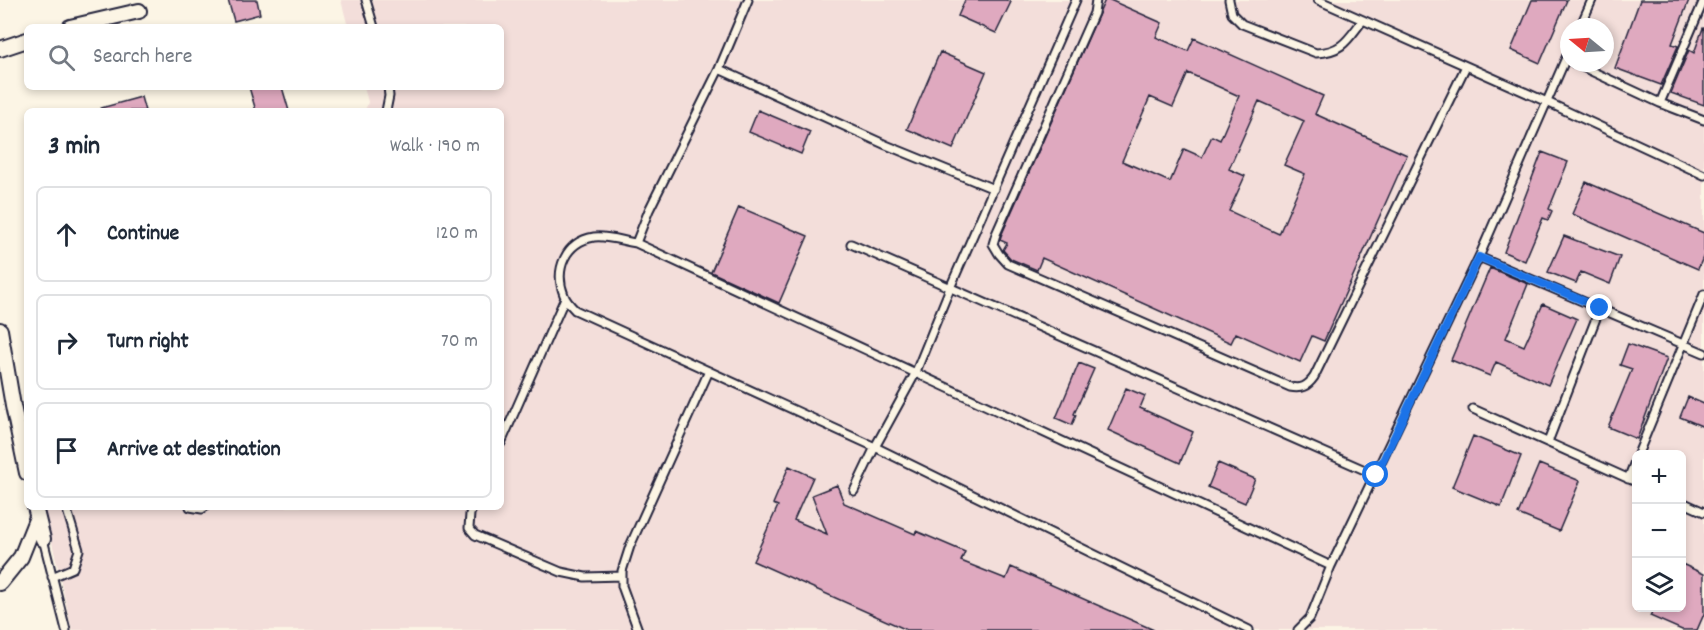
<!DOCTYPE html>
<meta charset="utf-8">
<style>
:root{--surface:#fff;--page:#f2f2f3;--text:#1f2937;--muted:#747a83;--line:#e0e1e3}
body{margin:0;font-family:Dekko,sans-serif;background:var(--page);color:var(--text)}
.controls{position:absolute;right:18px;bottom:18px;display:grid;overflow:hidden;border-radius:9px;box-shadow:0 3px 9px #0003}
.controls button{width:54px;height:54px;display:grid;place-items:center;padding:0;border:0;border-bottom:2px solid var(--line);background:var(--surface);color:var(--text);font:30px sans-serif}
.compass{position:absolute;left:1560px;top:18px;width:54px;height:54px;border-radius:50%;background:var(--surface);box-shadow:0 3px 9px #0003;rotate:288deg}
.stop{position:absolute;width:18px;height:18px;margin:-14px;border:4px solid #1a73e8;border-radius:50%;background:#fff}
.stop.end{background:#1a73e8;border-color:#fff;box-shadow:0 2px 6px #0008}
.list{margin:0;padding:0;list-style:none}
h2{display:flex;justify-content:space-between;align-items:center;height:78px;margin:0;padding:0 24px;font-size:26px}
h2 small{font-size:20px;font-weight:400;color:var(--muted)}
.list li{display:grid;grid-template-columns:39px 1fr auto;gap:18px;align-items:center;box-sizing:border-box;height:96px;margin:0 12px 12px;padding:0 12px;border:2px solid var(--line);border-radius:9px}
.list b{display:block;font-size:22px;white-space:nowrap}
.list em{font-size:20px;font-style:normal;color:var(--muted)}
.icon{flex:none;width:33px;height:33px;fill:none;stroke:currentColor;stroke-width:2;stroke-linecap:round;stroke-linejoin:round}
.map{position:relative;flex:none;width:1704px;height:630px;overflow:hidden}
.search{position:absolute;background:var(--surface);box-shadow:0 3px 9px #0003;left:24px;top:24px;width:480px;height:66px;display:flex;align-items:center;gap:15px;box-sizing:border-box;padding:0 21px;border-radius:9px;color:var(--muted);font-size:22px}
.panel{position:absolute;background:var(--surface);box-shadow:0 3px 9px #0003;left:24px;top:108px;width:480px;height:402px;border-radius:9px}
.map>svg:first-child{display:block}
</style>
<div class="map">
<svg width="1704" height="630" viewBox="0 0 1704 630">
<rect width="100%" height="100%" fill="#fcf5e5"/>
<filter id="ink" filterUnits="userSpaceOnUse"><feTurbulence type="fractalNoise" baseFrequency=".0167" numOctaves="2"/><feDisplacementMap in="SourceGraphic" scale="12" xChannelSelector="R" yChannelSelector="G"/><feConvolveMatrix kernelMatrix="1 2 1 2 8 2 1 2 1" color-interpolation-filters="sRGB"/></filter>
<g filter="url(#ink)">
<path fill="#f3deda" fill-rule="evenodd" d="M341,0h1363v630h-1632l-28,-123h457v-396h-136l3,-9 -4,-15h137v-60h-153zM1569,27h36v36h-36zM1636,454h46v154h-46z"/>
<path fill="#dfa9bf" stroke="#22223b" stroke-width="1.5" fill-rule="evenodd" d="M228,0h29l3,14 -26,7z
M965,0h41l5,2 -15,31 -38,-17z
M1105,0h5l52,23 -6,14 32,14 6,-13 129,58 -8,18 92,41 -83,186 -12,-5 -12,26 -64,-29 -5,10 -189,-85 -5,12 -26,-11 -8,-9 4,-7 -7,-3 1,-4zM1188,73l51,23 -19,44 -8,-4 -10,21 -18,-8 -14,33 -48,-21 28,-64 23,10zM1259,101l45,20 -20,44 21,9 -26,60 -50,-23 16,-35 -16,-7z
M1532,0h35l-27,63 -29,-13z
M1640,0h49l-17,44 6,2 -17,39 -46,-17z
M1703,28h1v77l-33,-12 18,-43 5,3z
M940,52l46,20 -33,77 -46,-20z
M249,87h33l7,24h-33z
M141,97l4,14h-44v-3z
M758,110l52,22 -9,22 -52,-22z
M1542,152l26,10 -19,47 3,2 -4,9 -5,-2 -18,43 -21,-9z
M1586,182l118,51v22l-6,14 -126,-55z
M739,207l69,29 -29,67 -68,-31z
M1564,236l56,21 -10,27 -29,-12 -5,11 -28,-11z
M1490,268l38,16 -22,54 18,8 19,-42 34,15 -29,66 -52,-23 -6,14 -39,-16z
M1628,344l39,14 -30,81 -29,-12 24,-58 -12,-4z
M1079,363l15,6 -20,45 2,1 -4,10 -16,-7z
M1126,388l19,8 -5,12 53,24 -13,31 -72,-33z
M1688,397l16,7v23l-24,-10z
M1473,436l48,20 -20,51 -49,-20z
M1218,463l37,16 -10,24 -37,-16z
M1539,464l41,17 -21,50 -41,-17z
M789,466l24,11 -19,43 33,14 -15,-39 25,-10 7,18 71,31 1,-3 49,21 -4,9 45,18 5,-12 143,63h-247l-154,-69 25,-55 -5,-2z
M1682,564l22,10v40l-7,16h-15l-32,-14 4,-8h28z"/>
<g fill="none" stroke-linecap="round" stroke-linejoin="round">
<g stroke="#22223b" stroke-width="11">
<path id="service" d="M366,0l8,27
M748,0l-29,69 -70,141 -13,33 695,323
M1096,0l-2,13 -98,221 -3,10 6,10 9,10 282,123c11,2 17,0 24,-10l152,-311
M1229,0l3,14 10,10 74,29c27,-1 32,-14 47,-33
M1318,0l229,102 157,73
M1580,27l12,-27
M1574,63l86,40 44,17
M719,69l167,76 108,44
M1660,103l44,-103
M386,111l3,-15 -1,-9
M636,243c-13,-2 -30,-8 -42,-6 -29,5 -40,33 -30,58 2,6 7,11 11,15l300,137 374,183
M851,244l525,231
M1479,257l225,96
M1473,409l163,73
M1548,442l52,-134
M501,443l64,-145
M1638,454l66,-160
M1628,479l8,-20
M854,491l21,-44 40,-73 35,-86 126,-288
M1682,502l22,10
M190,507l12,2 3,-2
M473,507l-3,7 -1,14 6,7 86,37 24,5 37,-1
M43,539l23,91
M52,577l21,-9 6,-18 -13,-43
M638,630l-16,-44v-15l8,-25 79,-175
M1298,630l12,-12 21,-52 148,-309 90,-206"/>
</g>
<g stroke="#22223b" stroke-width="18">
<path id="minor" d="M70,27l69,-16
M0,49l27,-9
M0,330l13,76 14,67
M35,507l8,32
M0,583l21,-26 16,-40"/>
</g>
<use href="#service" stroke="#fcf5e5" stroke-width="7"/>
<use href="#minor" stroke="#fcf5e5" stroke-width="14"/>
</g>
</g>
<g fill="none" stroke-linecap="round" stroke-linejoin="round" filter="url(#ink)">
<path stroke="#1a73e8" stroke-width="8" d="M1376,475l103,-218 121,51"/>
</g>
</svg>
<div class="controls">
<button>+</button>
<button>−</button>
<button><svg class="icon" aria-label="layers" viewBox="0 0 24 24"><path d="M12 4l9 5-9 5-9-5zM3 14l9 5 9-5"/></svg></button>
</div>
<svg class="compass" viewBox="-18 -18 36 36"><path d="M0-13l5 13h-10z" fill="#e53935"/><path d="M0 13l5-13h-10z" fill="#747a83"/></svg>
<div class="stop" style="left:1376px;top:475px"></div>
<div class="stop end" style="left:1600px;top:308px"></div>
<div class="search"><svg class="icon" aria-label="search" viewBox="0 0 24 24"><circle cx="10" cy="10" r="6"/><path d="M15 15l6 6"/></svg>Search here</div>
<section class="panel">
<h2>3 min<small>Walk · 190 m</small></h2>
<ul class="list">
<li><svg class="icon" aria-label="ahead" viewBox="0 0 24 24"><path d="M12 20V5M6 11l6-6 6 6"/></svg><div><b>Continue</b></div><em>120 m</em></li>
<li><svg class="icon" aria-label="right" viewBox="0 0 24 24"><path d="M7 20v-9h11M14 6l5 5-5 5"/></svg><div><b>Turn right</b></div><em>70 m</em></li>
<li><svg class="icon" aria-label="arrive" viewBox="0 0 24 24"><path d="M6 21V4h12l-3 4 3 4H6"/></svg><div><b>Arrive at destination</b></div></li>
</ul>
</section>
</div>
